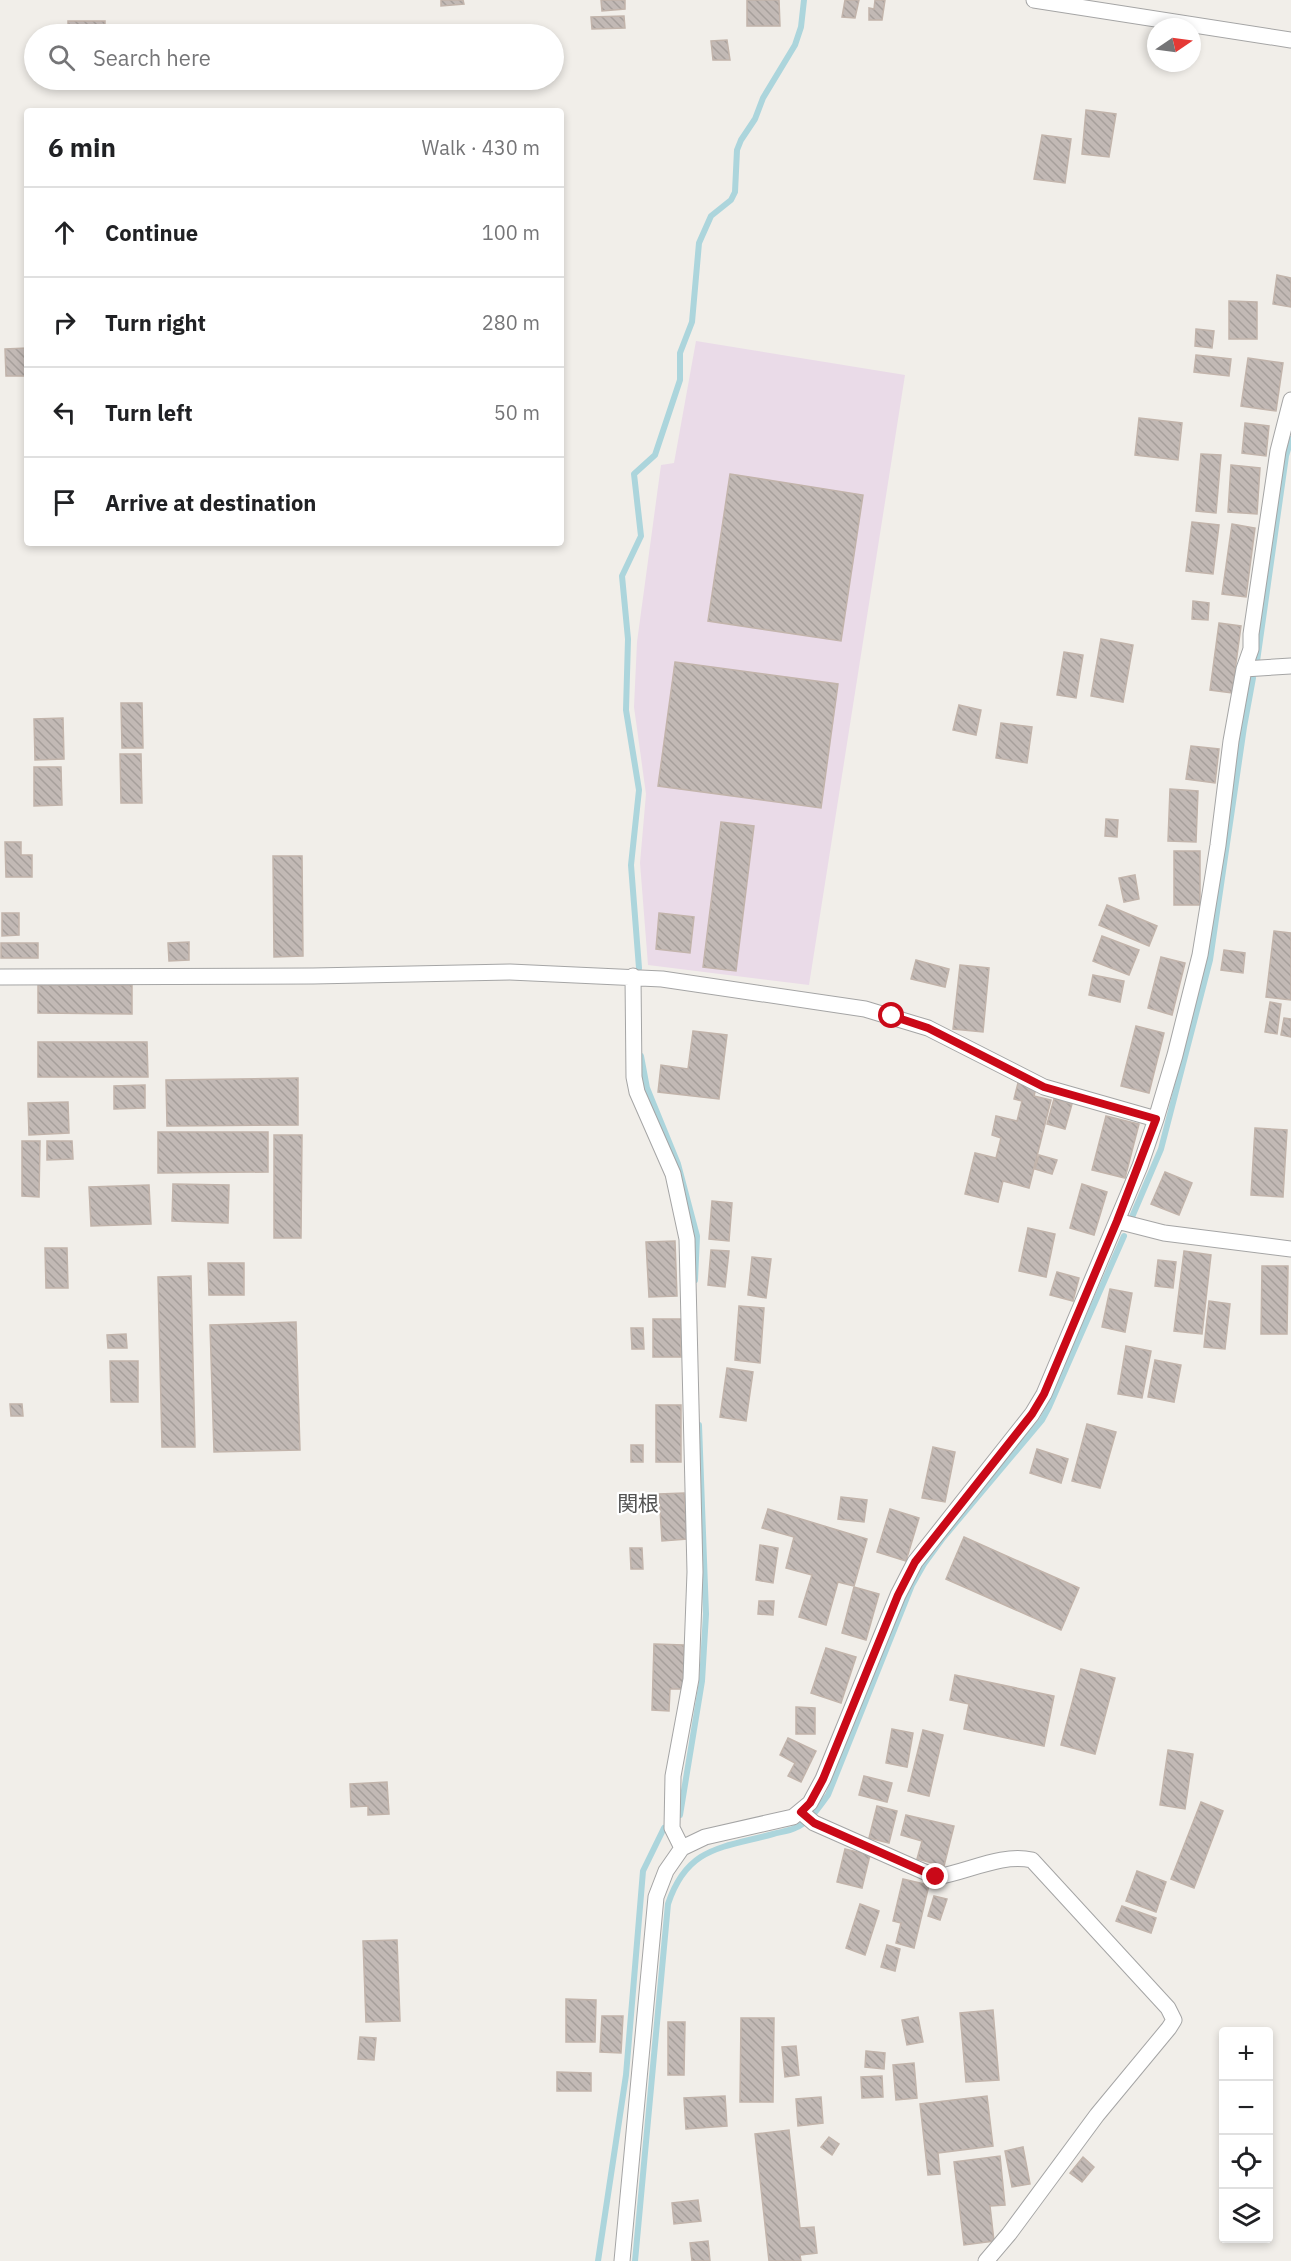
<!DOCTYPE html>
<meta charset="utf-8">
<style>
:root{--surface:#fff;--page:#f2f2f2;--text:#202124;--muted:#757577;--line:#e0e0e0}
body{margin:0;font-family:"IBM Plex Sans","Noto Sans JP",sans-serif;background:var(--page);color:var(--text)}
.controls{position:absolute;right:18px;bottom:18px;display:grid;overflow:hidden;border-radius:6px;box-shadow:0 3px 9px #0003}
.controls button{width:54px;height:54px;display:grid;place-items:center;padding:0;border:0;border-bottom:2px solid var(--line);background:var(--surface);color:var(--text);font:30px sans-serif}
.compass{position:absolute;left:1147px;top:18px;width:54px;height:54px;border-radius:50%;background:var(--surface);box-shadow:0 3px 9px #0003;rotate:77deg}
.stop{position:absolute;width:18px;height:18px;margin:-14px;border:4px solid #ca0918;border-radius:50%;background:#fff}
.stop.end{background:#ca0918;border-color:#fff;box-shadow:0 2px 6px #0008}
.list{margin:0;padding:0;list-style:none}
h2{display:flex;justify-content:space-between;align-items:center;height:78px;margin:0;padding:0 24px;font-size:26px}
h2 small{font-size:20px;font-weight:400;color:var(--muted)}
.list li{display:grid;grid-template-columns:39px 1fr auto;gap:18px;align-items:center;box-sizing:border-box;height:90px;padding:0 24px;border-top:2px solid var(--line)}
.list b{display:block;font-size:22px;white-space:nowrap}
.list em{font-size:20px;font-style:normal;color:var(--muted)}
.icon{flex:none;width:33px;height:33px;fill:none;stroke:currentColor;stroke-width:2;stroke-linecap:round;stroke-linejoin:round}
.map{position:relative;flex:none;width:1291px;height:2261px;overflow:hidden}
.search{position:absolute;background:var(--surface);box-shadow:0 3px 9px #0003;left:24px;top:24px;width:540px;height:66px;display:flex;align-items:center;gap:15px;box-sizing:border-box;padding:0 21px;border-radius:33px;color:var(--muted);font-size:22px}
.panel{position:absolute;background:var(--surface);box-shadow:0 3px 9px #0003;left:24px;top:108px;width:540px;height:438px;border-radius:6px}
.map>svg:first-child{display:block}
</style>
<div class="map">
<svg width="1291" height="2261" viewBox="0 0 1291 2261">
<defs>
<pattern id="building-back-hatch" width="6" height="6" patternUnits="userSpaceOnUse" patternTransform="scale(1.5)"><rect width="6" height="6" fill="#c2b9b5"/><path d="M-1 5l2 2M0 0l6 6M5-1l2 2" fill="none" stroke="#a69f9b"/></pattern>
</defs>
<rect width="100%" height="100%" fill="#f1eee9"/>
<path fill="#eadbe8" d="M696,341l209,34 -96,610 -161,-20 -8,-102 6,-69 -12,-87 3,-65 24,-177 13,-2z"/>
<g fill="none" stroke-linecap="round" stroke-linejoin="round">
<path stroke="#acd5dc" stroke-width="6" d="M1257,661l29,-205 5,-17
M639,968l-8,-103 8,-75 -13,-80 2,-71 -6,-63 19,-40 -7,-62 21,-19 25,-75v-27l12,-31 7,-79 12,-27 20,-16 4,-8 2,-42 4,-10 14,-21 8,-21 32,-53 6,-18 3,-27
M641,1056l6,32 31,76 19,72 -2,44
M1132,1217l29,-68 49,-189 34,-233 9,-49
M680,1815l22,-134 4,-67 -7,-189
M598,2261l28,-186 17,-204 21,-43
M635,2261l33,-357c19,-57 53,-56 105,-70 7,-2 16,-3 22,-6 15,-6 24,-21 33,-33l84,-210 12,-21 19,-26 99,-118 7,-13 75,-171"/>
</g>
<path fill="url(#building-back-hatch)" stroke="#c2b4ab" stroke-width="1.5" d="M441,0h22l1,4 -23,2z
M601,0h24v9l-23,2z
M747,0h32l1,26h-33z
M845,0h14l-4,18 -13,-1z
M875,0h10l-3,20h-13v-12l5,1z
M624,16l1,12 -33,1 -1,-12z
M68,21h37v13h-37z
M727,40l3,20h-17l-2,-19z
M68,80h37v2h-37z
M1086,110l30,4 -7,43 -27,-3z
M1042,135l29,4 -6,44 -31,-4z
M1277,275l14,3v29l-18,-3z
M1229,301l28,1v37h-28z
M1196,329l18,2 -2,17 -17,-2z
M27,348v28h-21l-1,-27z
M1196,355l35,4 -2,17 -35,-4z
M1248,358l35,5 -7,48 -35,-5z
M1139,418l43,5 -4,37 -43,-5z
M1245,423l24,3 -3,30 -24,-3z
M1201,454l20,1 -5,58 -20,-2z
M1231,465l29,3 -3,46 -29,-2z
M730,474l133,21 -22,146 -133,-20z
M1192,522l27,3 -6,49 -27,-3z
M1232,524l23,4 -9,69 -24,-3z
M1193,601l16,2 -1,17 -16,-1z
M1219,623l22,3 -9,67 -22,-3z
M1101,639l32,6 -10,57 -32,-6z
M1064,652l19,3 -7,43 -19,-3z
M675,662l163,22 -17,124 -163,-22z
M121,703h21l1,45h-21z
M959,705l22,5 -5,25 -23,-5z
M63,718l1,41 -29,1 -1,-41z
M1001,723l31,4 -5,36 -31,-5z
M1191,746l28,3 -4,34 -29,-4z
M120,754h21l1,49h-21z
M34,767h27l1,38 -28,1z
M1170,789l28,2 -2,51 -28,-1z
M1106,819l12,1 -1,17 -12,-1z
M721,822l33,4 -18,145 -33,-4z
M5,842h16v13h11v22h-26z
M1174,851h26v54h-26z
M273,856h29l1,100 -29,1z
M1135,875l4,24 -15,3 -5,-24z
M1107,905l50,21 -8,20 -50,-21z
M2,913h17v22l-17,1z
M659,913l35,4 -4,36 -34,-4z
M1274,931l17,2v67l-25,-3z
M1102,936l37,14 -10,25 -36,-14z
M189,942v18l-20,1 -1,-18z
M1,943h37v15h-37z
M1224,950l21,3 -2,20 -22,-3z
M1161,957l24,6 -13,52 -24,-7z
M916,960l33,9 -4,18 -34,-8z
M960,965l29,3 -6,64 -30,-3z
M1093,975l31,6 -4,21 -31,-7z
M38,985h94v29l-94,-1z
M1270,1002l11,2 -4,30 -12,-2z
M1284,1018l7,1v18l-10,-2z
M1136,1026l28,7 -15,60 -28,-7z
M693,1031l34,4 -8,64 -61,-7 3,-27 27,4z
M38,1042h109l1,35h-110z
M298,1078v47l-131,1 -1,-46z
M1018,1083l18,5 -2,8 17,4 -22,88 -26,-7 -5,21 -33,-8 10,-41 21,5 5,-20 -9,-3 4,-19 21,5 5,-20 -8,-2z
M145,1085v23l-31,1v-23z
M1054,1099l18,5 -7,25 -18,-5z
M68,1102l1,31 -40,2 -1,-32z
M1106,1116l33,8 -14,54 -33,-8z
M1255,1128l32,2 -4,67 -32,-2z
M158,1132h110v40l-110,1z
M274,1135h28l-1,103h-27z
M22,1141h18l-1,56 -17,-1z
M47,1141h25l1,18 -26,1z
M1039,1155l18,5 -5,14 -17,-5z
M1165,1172l27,11 -13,32 -28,-11z
M173,1184l56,1 -1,38 -56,-2z
M1082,1184l25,8 -13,43 -24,-7z
M149,1185l2,39 -60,2 -2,-39z
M712,1201l20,2 -3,38 -20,-2z
M1028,1228l27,6 -9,43 -27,-6z
M675,1241l2,55 -28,1 -3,-55z
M45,1248h22l1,40h-22z
M711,1250l18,1 -4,36 -17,-2z
M1184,1251l27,4 -9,79 -28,-3z
M752,1257l19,2 -5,39 -18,-3z
M1158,1260l18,2 -3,26 -18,-2z
M208,1263h36v32h-35z
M1262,1266h26l-1,68h-26z
M1057,1272l22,6 -6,23 -23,-6z
M191,1276l4,171h-33l-4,-170z
M1110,1289l22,4 -7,39 -23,-5z
M1209,1301l21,3 -5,45 -21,-2z
M739,1306l25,2 -4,55 -25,-3z
M653,1319h28v38h-28z
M296,1322l4,128 -86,2 -4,-127z
M631,1328h12l1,21h-12z
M126,1334l1,14h-19l-1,-13z
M1126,1346l25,5 -9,47 -24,-4z
M1155,1360l26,5 -7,37 -26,-5z
M110,1361h28v41h-27z
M727,1368l26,4 -7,49 -26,-4z
M10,1404h12l1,12h-12z
M656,1405h25v57h-25z
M1087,1424l29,8 -16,56 -28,-7z
M631,1445h12v17h-12z
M933,1447l22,5 -10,50 -23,-4z
M1037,1449l31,10 -7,24 -31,-10z
M684,1493l3,46 -25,2 -3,-47z
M841,1497l26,3 -3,22 -26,-3z
M768,1509l99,30 -13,47 -16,-4 -12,43 -27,-8 13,-42 -26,-7 8,-31 -32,-9z
M890,1509l29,9 -13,43 -29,-9z
M964,1537l115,51 -18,42 -115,-51z
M760,1545l18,3 -5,35 -17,-3z
M630,1548h12l1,21h-12z
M854,1587l25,7 -13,46 -24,-7z
M759,1601h15l-1,14 -15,-1z
M654,1644l30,1 -1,44h-13l-1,22 -17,-1z
M826,1648l30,9 -15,46 -30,-10z
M1081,1669l34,9 -20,76 -34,-9z
M955,1675l99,21 -10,50 -80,-17 5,-25 -19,-4z
M796,1707l19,1v26h-19z
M892,1729l21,4 -6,34 -21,-4z
M923,1730l20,5 -14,61 -21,-5z
M788,1738l28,13 -15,31 -13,-6 7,-13 -15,-8z
M1168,1750l25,4 -8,55 -25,-4z
M864,1776l28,7 -5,19 -28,-7z
M387,1782l2,32 -21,1v-9l-17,1 -1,-23z
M1201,1802l22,9 -29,77 -23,-9z
M877,1806l20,5 -8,32 -20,-5z
M906,1815l48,11 -10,40 -27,-7 5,-18 -21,-6z
M845,1849l25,6 -8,33 -25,-6z
M1137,1871l29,11 -10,30 -30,-11z
M903,1879l26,6 -15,63 -18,-5 5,-20 -8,-2z
M934,1896l13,3 -7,21 -12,-4z
M860,1904l19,7 -14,44 -19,-7z
M1122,1906l34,12 -5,15 -35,-12z
M397,1940l3,81 -34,1 -3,-81z
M887,1945l13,4 -5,22 -14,-4z
M566,1999l30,1 -1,42h-29z
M993,2010l6,70 -33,2 -6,-69z
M602,2016h21l-2,37 -21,-1z
M918,2017l5,25 -16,3 -5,-25z
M741,2018h33l-1,84h-33z
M668,2022h17l-1,53h-16z
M360,2037l16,1 -2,22 -16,-1z
M796,2046l3,29 -14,2 -3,-30z
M866,2051l19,2 -1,16 -19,-2z
M914,2063l3,35 -21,2 -3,-35z
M557,2072l34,1v18h-34z
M882,2076l1,21 -21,1 -1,-21z
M725,2096l2,30 -41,3 -2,-31z
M987,2096l6,50 -55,7 2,21 -12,1 -8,-71z
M821,2097l2,26 -25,3 -2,-27z
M789,2130l11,98 14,-1 3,26 -17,2 1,6h-32l-14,-127z
M829,2137l10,7 -7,11 -11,-8z
M1023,2147l7,37 -18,3 -7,-36z
M1000,2156l5,49 -15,1 4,35 -30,4 -10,-83z
M1083,2157l11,10 -12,15 -12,-9z
M698,2200l3,21 -27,3 -2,-21z
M708,2241l2,20h-18l-2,-18z"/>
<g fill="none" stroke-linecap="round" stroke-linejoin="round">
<g stroke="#a5a5a5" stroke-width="17">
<path id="minor" d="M1034,0l257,40
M1244,669l47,-3
M633,976l1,101 3,15 36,82 14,65 8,333 -4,107 -18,97 -1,52 10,20
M0,977l313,-1 197,-4 152,7 203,30 63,19 116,59 112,32
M1117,1221l47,12 127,16
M801,1812l13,11 122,54c32,-5 65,-24 96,-17l136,148 6,12 -5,8 -72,87 -88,119 -23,27
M622,2261l34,-364 10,-26 16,-23 23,-11 88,-20 17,-14 13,-24 75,-184 17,-33 117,-148 12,-20 96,-228 16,-47 19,-64 25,-100 18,-110 13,-104 13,-72 7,-20v-15l27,-183 13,-51"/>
</g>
<use href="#minor" stroke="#fff" stroke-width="15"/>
</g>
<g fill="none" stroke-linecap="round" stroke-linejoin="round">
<path stroke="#ca0918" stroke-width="8" d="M892,1016l36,12 116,59 112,32 -39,102 -73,173 -12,20 -117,148 -17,33 -75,184 -13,24 -9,9 13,11 122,54"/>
</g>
<g text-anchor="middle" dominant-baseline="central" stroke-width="4.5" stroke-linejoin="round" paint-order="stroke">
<g font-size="21" fill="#545454" stroke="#fff">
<text x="638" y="1503">関根</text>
</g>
</g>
</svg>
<div class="controls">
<button>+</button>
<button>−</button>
<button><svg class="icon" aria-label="locate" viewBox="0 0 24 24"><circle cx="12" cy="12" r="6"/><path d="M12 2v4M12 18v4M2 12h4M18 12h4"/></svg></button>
<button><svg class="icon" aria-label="layers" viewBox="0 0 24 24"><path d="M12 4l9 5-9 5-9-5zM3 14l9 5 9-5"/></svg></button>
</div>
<svg class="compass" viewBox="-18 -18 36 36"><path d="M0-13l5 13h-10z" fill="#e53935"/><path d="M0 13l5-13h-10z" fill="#757577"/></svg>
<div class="stop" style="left:892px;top:1016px"></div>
<div class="stop end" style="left:936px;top:1877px"></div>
<div class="search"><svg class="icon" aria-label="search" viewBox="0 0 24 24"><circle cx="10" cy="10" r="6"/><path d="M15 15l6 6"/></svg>Search here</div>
<section class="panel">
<h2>6 min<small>Walk · 430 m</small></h2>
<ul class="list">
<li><svg class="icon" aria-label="ahead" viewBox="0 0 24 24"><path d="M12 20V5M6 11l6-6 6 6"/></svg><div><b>Continue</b></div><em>100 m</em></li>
<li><svg class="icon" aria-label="right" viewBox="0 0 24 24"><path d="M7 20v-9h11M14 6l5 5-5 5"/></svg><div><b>Turn right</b></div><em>280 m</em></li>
<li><svg class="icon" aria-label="left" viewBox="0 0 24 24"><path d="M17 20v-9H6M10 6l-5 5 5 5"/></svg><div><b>Turn left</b></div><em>50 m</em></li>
<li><svg class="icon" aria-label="arrive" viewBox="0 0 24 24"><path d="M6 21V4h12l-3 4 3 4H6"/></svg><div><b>Arrive at destination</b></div></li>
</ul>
</section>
</div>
